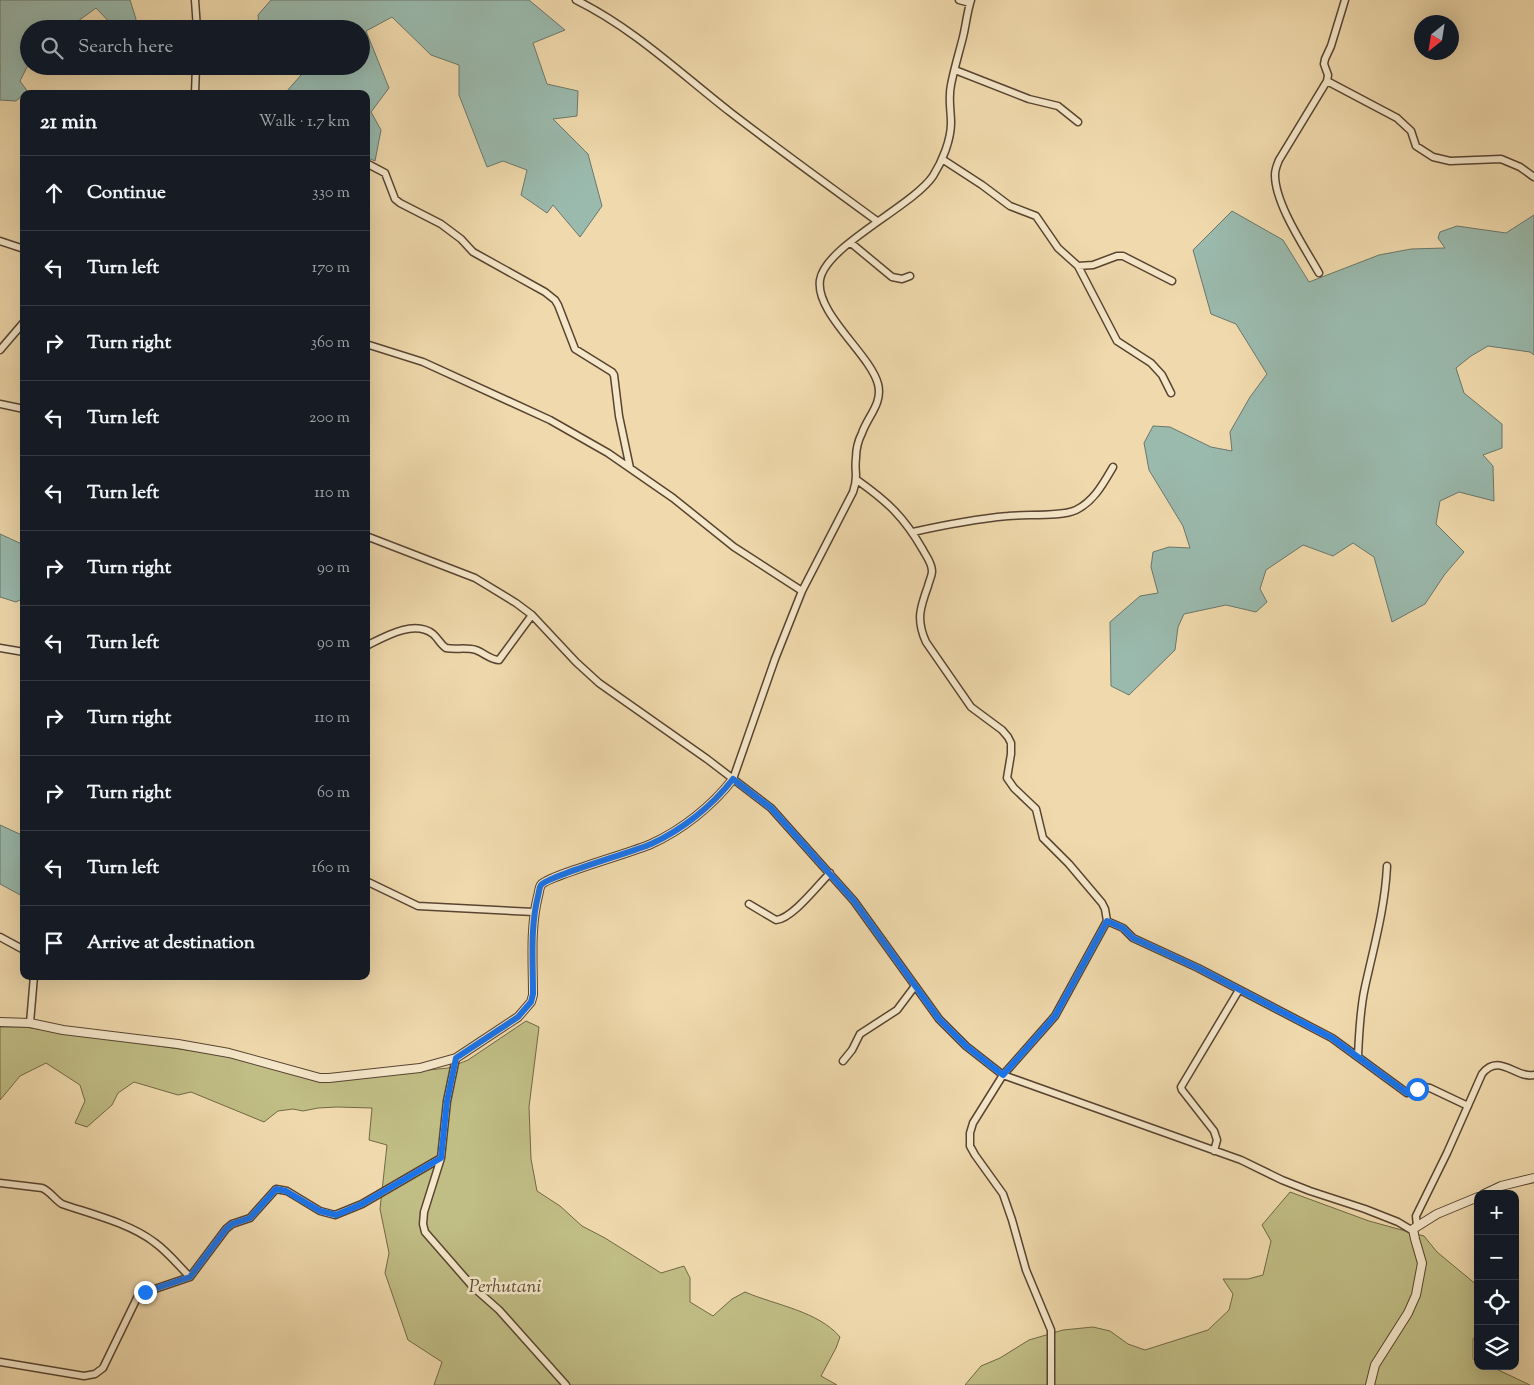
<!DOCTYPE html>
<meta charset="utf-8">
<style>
:root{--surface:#171b24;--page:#20242c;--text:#f1f3f6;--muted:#9ea1a6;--line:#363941}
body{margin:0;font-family:"Sorts Mill Goudy",serif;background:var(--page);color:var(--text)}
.controls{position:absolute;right:15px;bottom:15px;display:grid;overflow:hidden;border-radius:10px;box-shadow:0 5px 20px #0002}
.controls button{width:45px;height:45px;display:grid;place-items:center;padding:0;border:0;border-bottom:1px solid var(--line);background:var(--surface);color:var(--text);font:25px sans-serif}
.compass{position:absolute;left:1414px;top:15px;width:45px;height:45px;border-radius:50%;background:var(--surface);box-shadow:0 5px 20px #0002;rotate:210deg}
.stop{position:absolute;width:15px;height:15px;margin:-11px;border:4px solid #1a73e8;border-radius:50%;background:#fff}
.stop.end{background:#1a73e8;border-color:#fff;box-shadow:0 1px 5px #0008}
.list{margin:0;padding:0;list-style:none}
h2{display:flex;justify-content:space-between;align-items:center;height:65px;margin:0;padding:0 20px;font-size:21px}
h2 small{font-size:16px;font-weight:400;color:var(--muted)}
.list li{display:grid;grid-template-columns:32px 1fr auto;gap:15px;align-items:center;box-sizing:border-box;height:75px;padding:0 20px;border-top:1px solid var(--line)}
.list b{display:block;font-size:19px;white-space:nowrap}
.list em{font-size:16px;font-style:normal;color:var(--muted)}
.icon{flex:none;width:28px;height:28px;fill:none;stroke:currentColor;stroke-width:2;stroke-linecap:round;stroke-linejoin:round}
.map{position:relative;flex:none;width:1534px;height:1385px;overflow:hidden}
.search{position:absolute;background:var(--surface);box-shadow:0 5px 20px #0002;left:20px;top:20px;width:350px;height:55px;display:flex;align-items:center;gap:12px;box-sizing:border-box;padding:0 18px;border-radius:28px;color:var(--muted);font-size:19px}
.panel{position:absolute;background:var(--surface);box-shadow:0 5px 20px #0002;left:20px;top:90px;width:350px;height:890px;border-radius:10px}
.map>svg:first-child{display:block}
</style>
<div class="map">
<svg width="1534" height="1385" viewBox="0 0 1534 1385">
<rect width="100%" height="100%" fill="#f0daad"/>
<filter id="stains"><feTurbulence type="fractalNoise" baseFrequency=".004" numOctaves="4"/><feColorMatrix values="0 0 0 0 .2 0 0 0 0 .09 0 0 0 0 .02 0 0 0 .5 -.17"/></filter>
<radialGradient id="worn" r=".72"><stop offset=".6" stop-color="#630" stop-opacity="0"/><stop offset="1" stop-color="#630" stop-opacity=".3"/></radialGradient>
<path fill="#c0bd85" stroke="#726846" d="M526,1021l13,6 -10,80 2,52 6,32 23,15 22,20 23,12 56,35 23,-7 6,12v24l23,14 19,-17 13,-7c30,13 73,19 95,45l-4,11 -15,28 16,9h-403l8,-23 -34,-22 -23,-67 4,-20 -9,-44 7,-64 -18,-5 3,-32 -35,-1 -19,1 -15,3 -10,-2 -15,2 -14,11 -73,-30 -13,3 -44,-13 -16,11 -6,12 -25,22 -12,-4 10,-22 -5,-16 -34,-22 -26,13 -20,24v-73h24l205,29 90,25 129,-13 20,-8z
M1290,1192l79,29 55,15 13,16 41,34v47l-5,6v20l5,2v5h12l40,19h-565l16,-19 19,-8 29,-18 34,-10 30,-3 17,4 18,13 17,6 63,-20 21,-20 4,-16 -10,-15h25l15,-4 8,-34 -9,-16z"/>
<path fill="#9abaae" stroke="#6b776c" d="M0,0h130l6,19 -4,10h-16l-20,-21 -29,21h-38v34l-9,18 8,11 -4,2 -8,7 -16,-1z
M271,0h258l36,30 -32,13 14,41 31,7 -1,25 -24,3 35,35 14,52 -22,31 -27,-32 -6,8 -26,-18 6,-25 -24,-9 -16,6 -28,-72v-30l-28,-10 -39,-38 -26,14 23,57 -18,24 10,18 -6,31 -9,-4v-63h-78l-1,-3 22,-25h52v-37h-102l-1,-14z
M1232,211l51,29 26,42 70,-27 32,-6 34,-1 -7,-10 2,-6 17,-6 49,7 28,-18v140l-4,-3 -42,-6 -17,10 -15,12 8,25 38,31v24l-19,7 10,11 1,35 -35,-9 -19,9 -4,23 28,28 -19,22 -20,30 -33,18 -18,-65 -21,-14 -20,13 -30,-11 -37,25 -6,19 7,13 -11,10 -30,-7 -42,9 -6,13 -3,23 -46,45 -18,-9 -1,-64 30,-26 18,-3 -7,-26 2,-15 16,-5 21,1 -7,-22 -34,-56 -5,-27 9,-17 17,1 41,20 21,4 -2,-19 20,-35 17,-23 -31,-50 -25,-10 -18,-64z
M0,534l24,11v53l-8,4 -16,-5z
M0,825l24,11v61l-24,-13z"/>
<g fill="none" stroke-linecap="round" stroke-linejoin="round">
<g stroke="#584431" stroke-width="9">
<path id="minor" d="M195,0l2,29
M576,0c57,28 104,73 154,112 48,37 98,73 147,109
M959,0l11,3
M955,70l74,29 29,7 20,16
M1327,81l70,37 14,13 5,15 17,11 17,4 51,-2 19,8 14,10
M195,94l1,-28
M942,159l40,26 28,21 26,10 22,32 20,18 39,75 34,22 11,12 9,18
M366,163l19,10 10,26 5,4 41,21 20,15 12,13 72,40 10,8 3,5 17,44 37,23 2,3 5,41 11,52
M0,241l24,8
M851,243l41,34 10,2 8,-3
M1078,266l15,-1 24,-9h6l49,25
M1319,273c-14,-25 -44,-69 -44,-98 0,-6 2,-10 4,-15l48,-79 1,-6 -4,-11 1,-5 6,-13 14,-46
M366,344l57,18 127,58 58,33 65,45 61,49 68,44
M0,350l24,-28
M0,404l24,5
M857,480c31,22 47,37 66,70 3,6 9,13 9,21 0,5 -3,10 -4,15 -8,22 -12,34 -2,56l45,65 31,23 6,7 3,6v11l-4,24 7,10 22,21 7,29 26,26 33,39 3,6 2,12 -52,95 -52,59 -30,48 -3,10v13l5,9 28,39 9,26 14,50 25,60v55
M913,532c31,-7 63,-13 95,-16 17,-2 54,1 68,-6 18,-9 27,-26 37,-43
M366,536l109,42 41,25 16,12 44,47 23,21 108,76 64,49 83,93 85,118 27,27 37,29 238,85 41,20 28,11 55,18 33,13 15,9
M366,646c18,-9 48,-27 67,-12 5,4 7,10 13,14 10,2 20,-1 30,2 8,3 15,10 23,10l33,-45
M0,648l24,4
M733,779l42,-120 27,-68 51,-99c6,-16 1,-19 3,-34 0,-8 2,-17 6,-25 6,-17 21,-30 16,-49 -8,-30 -63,-71 -58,-104 5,-34 93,-74 113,-104 9,-14 18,-36 18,-53 0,-13 -3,-25 0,-38 3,-16 8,-32 12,-48 3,-12 4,-25 8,-37
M366,881l52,25 116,6
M749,904l27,16c16,-1 42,-35 54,-47
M1107,921l16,7 10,10 65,30 134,70 75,55 17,-6 6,1 38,18
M0,937l24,13
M30,1023l4,-47
M1358,1056c1,-23 2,-47 7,-69 9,-41 20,-79 22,-121
M456,1058l-9,43 -6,57 -17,54 -1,12 2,8 48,55 26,23 67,75
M843,1061l9,-11 8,-16 37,-24 18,-24
M1214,1151l3,-11 -3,-9 -32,-41 -1,-3 58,-97
M0,1183l42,5c8,3 12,11 20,16 29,10 67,19 92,38 14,10 24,23 36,35
M1417,1226l-1,-10 31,-63 35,-79c17,-22 34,5 52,1
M0,1362l84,14 11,-2 8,-6 34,-70 3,-4 50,-17 36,-48 6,-5 18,-6 26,-29 11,2 33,20 15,4 27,-11 79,-46"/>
</g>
<g stroke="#584431" stroke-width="10">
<path id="tertiary" d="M0,1022l30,1 33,7 115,14 51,9 91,25h9l91,-10 36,-10 62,-41 13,-15 2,-7c0,-33 -3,-67 5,-99 1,-3 1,-8 3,-11 6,-9 93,-33 110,-41 31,-14 61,-38 82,-65
M1484,1194l17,-8 33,-8
M1370,1385l5,-20 33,-52 8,-18 6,-32 -7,-24 -2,-10 24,-15 41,-17"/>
</g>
<use href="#minor" stroke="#f5e7ca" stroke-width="6"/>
<use href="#tertiary" stroke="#f5e7ca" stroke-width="8"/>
</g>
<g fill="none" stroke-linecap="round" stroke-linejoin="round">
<path stroke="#1a73e8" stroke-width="6" d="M145,1292l45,-15 36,-48 6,-5 18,-6 26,-29 10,2 34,20 16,4 26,-11 79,-46 6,-57 9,-43 62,-41 13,-15 2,-8c0,-32 -3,-66 5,-98 1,-3 1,-8 3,-11 7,-9 92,-33 110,-41 31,-14 61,-38 82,-65l38,29 83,93 85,118 27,27 37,29 52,-59 52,-95 16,7 10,10 65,30 134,70 75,55 10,-4"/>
</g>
<g text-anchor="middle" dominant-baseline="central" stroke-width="5" stroke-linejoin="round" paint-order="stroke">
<g font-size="19" font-style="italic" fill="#5b4e34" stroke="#f5e7ca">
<text x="505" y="1287">Perhutani</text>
</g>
</g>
<rect width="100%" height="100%" filter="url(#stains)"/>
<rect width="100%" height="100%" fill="url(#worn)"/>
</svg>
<div class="controls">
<button>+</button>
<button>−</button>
<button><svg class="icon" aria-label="locate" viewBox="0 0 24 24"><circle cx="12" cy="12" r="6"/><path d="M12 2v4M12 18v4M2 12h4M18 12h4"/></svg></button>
<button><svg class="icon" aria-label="layers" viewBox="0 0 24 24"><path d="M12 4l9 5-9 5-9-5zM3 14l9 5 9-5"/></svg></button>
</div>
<svg class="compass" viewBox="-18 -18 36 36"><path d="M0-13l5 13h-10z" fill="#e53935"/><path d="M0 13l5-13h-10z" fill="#9ea1a6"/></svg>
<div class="stop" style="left:1417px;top:1089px"></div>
<div class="stop end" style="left:145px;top:1292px"></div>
<div class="search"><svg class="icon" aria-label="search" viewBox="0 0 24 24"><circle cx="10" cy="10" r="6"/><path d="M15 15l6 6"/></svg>Search here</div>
<section class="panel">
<h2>21 min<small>Walk · 1.7 km</small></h2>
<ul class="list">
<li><svg class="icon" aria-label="ahead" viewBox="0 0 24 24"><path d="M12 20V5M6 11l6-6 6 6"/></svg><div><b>Continue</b></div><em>330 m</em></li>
<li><svg class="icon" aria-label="left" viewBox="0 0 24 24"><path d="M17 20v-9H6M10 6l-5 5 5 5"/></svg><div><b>Turn left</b></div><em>170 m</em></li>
<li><svg class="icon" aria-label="right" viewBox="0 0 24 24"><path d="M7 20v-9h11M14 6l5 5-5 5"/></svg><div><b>Turn right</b></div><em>360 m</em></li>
<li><svg class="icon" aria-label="left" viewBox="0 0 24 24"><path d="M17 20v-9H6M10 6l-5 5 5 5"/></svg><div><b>Turn left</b></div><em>200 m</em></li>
<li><svg class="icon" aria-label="left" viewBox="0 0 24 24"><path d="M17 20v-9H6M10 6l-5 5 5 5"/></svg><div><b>Turn left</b></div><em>110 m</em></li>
<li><svg class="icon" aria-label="right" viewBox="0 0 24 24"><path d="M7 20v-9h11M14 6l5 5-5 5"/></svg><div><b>Turn right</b></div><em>90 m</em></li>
<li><svg class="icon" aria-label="left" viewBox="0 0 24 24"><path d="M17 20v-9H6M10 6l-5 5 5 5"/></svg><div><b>Turn left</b></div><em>90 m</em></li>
<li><svg class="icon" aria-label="right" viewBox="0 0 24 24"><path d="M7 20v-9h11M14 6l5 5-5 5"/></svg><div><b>Turn right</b></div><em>110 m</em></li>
<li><svg class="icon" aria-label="right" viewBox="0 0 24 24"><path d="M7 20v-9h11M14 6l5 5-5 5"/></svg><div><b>Turn right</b></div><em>60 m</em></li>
<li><svg class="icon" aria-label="left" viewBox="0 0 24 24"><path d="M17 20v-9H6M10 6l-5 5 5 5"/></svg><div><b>Turn left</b></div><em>160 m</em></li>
<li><svg class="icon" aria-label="arrive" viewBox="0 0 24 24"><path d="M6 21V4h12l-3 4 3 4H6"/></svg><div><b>Arrive at destination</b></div></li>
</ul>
</section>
</div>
